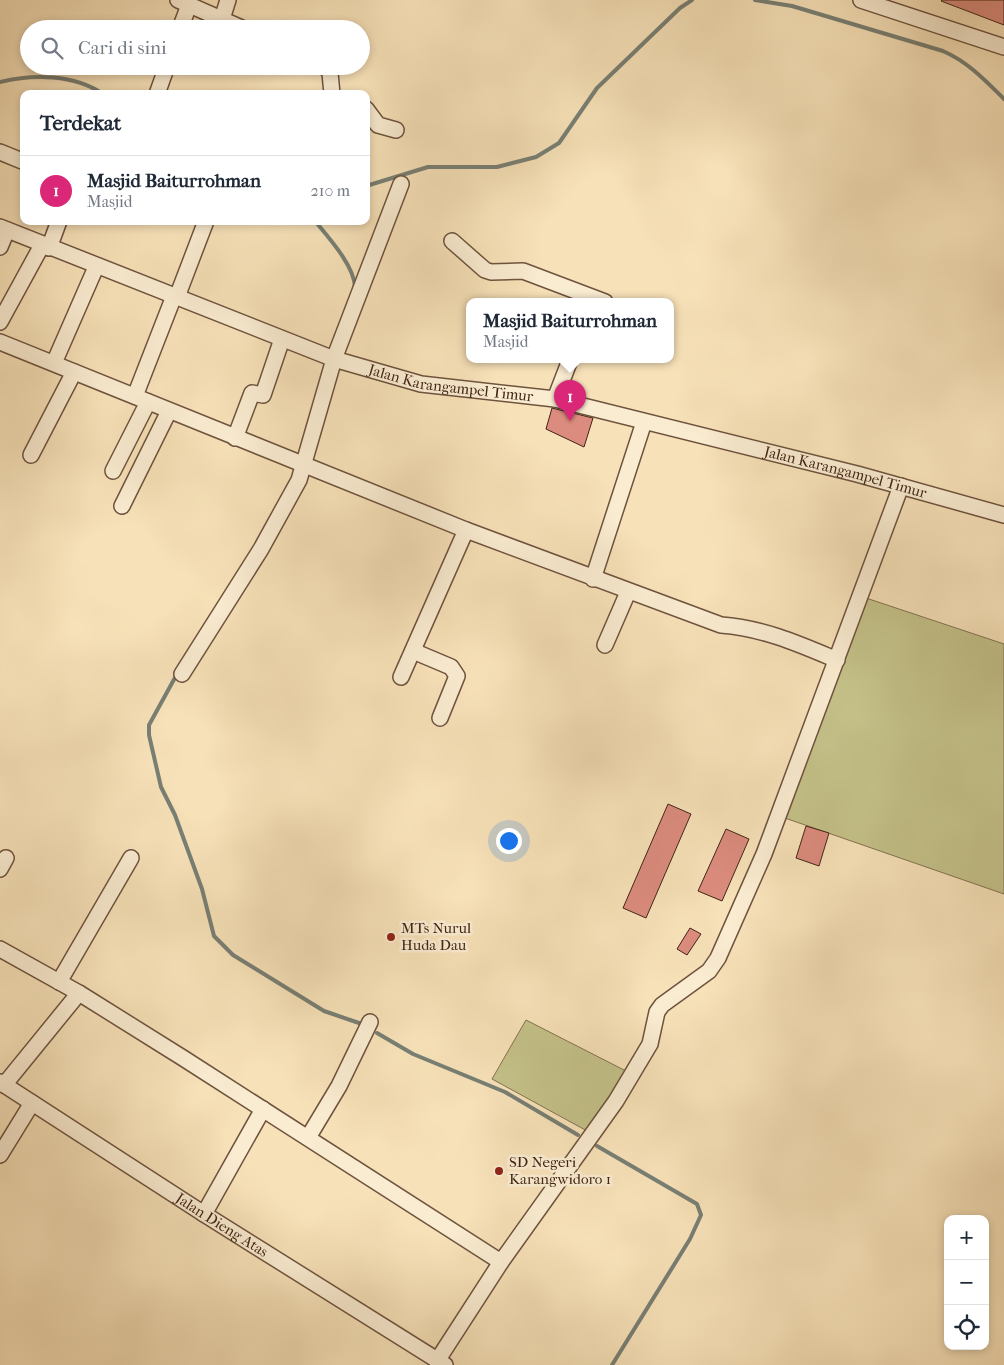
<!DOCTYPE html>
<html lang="id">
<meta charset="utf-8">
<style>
:root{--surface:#fff;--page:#f6f6f7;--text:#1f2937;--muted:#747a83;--line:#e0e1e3;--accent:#db2777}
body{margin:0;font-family:"IM FELL French Canon",serif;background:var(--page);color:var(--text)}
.controls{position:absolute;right:15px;bottom:15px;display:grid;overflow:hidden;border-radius:10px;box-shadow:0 2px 8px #0003}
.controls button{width:45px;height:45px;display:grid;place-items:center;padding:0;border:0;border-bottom:1px solid var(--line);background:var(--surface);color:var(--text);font:25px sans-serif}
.you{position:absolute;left:508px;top:840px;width:18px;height:18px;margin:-12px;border:4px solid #fff;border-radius:50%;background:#1a73e8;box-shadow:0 0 0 8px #1a73e833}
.badge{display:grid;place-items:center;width:32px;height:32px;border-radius:50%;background:var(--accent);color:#fff;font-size:16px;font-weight:700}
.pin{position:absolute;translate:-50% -41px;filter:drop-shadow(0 1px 2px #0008)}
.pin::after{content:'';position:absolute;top:26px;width:18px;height:15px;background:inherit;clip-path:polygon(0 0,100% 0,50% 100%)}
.popup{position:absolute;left:466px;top:298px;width:208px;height:65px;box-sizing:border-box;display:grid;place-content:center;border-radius:10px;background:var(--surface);filter:drop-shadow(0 1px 4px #0005);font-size:16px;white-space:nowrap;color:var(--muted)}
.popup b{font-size:19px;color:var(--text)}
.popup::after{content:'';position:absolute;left:50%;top:100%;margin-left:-10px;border:10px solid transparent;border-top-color:var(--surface)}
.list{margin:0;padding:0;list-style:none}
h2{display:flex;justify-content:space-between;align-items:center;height:65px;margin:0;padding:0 20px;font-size:21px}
h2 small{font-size:16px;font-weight:400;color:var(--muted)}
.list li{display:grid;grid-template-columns:32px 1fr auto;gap:15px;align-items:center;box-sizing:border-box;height:70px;padding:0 20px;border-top:1px solid var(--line)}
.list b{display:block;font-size:19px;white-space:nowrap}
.list p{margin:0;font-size:16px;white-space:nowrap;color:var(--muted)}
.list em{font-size:16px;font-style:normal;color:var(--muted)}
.icon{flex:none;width:28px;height:28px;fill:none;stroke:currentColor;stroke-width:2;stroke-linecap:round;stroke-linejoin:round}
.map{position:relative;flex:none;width:1004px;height:1365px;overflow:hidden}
.search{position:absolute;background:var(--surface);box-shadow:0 2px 8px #0003;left:20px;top:20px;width:350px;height:55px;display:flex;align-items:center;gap:12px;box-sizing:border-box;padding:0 18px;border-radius:28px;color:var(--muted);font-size:19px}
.panel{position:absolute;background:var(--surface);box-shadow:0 2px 8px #0003;left:20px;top:90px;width:350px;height:135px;border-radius:10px}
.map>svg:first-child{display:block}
</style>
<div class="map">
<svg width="1004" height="1365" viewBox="0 0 1004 1365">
<rect width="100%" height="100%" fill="#f7e1b8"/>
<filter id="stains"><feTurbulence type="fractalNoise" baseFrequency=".004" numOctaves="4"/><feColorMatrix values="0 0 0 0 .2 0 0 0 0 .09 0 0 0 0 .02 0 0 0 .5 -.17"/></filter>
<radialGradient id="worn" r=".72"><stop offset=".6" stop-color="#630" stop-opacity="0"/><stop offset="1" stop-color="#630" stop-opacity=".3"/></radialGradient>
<path fill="#c4c189" stroke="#827250" d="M866,598l138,46v250l-222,-77z
M526,1020l100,51 -37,61 -97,-53z"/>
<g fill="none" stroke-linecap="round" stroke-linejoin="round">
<path stroke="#787f74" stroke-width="4" d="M755,0l37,6 151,45c25,11 42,29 61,48
M0,82c33,-8 74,-8 103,12
M366,186l62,-19h69l39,-10 23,-14 38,-55 83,-80 12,-8
M315,221c13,16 39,44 40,66
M177,674l-28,51v10l12,52 14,28 27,74 12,47 19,19 91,56 35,12
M377,1033l36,21 92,38 73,43
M597,1146l100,58 4,11 -11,24 -78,126"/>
</g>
<path fill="#dc8c7e" stroke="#402416" d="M942,0h62v25l-63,-24z
M552,408l41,10 -9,29 -38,-18z
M668,804l23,10 -45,104 -23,-10z
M806,826l23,7 -10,33 -23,-8z
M726,829l23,10 -27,62 -24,-10z
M690,928l11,6 -14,21 -10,-6z"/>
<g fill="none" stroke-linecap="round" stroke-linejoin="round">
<g stroke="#6e533e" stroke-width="18">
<g id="minor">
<path d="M178,0l66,29"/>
<path d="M861,0l143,47"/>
<path d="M222,19l6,-19"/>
<path d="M180,29l9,-24"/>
<path d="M325,66l5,7 2,21"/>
<path d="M157,94l10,-28"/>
<path d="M366,109l12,16 18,5"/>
<path d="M0,152l22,9"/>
<path id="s1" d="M0,227l334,132 87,25 134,15 302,75 147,41"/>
<path d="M452,241l33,29 6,2 32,-1 82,31"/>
<path d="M0,247l7,-17"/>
<path d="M49,248l10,-27"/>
<path d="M177,297l29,-76"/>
<path d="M0,322l42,-77"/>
<path d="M0,342l466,188 255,95c42,3 78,19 116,35"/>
<path d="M54,363l42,-96"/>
<path d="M135,396l39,-100"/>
<path d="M555,399l15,-39"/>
<path d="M235,438l17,-45 11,2 19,-56"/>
<path d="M31,455l43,-83"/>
<path d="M113,471l35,-69"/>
<path d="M122,506l47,-95"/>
<path d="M593,579l51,-157"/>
<path d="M605,645l23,-53"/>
<path d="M413,651l38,16 6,9 -17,42"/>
<path d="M182,674l79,-125 38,-69 35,-121 67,-175"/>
<path d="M401,677l65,-147"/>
<path d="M0,869l6,-11"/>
<path d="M0,949l79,44 104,65 318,204"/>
<path d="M59,982l72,-124"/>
<path id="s2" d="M0,1082l204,132 241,151"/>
<path d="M4,1085l75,-92"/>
<path d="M309,1136l30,-50 31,-64"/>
<path d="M0,1155l32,-52"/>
<path d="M204,1214l59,-105"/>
<path d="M437,1361l64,-99 115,-161 34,-57 7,-32 5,-7 47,-34 9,-13 46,-104 137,-368"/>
</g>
</g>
<use href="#minor" stroke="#faecd1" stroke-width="15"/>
</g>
<g fill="#8f2418" stroke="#faecd1" stroke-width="2">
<circle cx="391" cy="937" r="5"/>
<circle cx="499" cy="1171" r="5"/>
</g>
<g text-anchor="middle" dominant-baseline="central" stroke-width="5" stroke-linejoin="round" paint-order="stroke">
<g font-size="15" fill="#402416" stroke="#faecd1">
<text stroke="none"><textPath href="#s1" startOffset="479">Jalan Karangampel Timur</textPath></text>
<text stroke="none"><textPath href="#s1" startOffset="884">Jalan Karangampel Timur</textPath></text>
<text stroke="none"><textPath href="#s2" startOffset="264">Jalan Dieng Atas</textPath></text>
</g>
<g font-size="15" fill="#402416" stroke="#faecd1" text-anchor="start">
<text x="401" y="928">MTs Nurul<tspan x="401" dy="17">Huda Dau</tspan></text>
<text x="509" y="1162">SD Negeri<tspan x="509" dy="17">Karangwidoro 1</tspan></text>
</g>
</g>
<rect width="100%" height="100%" filter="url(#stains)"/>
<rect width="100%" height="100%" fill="url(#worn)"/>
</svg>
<div class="controls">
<button>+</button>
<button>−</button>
<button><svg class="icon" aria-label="locate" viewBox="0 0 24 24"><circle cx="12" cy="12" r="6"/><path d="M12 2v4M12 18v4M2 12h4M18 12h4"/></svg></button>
</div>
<div class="you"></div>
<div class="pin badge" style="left:570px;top:421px">1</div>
<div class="popup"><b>Masjid Baiturrohman</b>Masjid</div>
<div class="search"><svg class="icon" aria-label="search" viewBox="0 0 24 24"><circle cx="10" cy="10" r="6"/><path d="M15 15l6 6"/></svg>Cari di sini</div>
<section class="panel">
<h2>Terdekat<small></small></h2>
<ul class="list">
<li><span class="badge">1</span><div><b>Masjid Baiturrohman</b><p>Masjid</p></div><em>210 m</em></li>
</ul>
</section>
</div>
